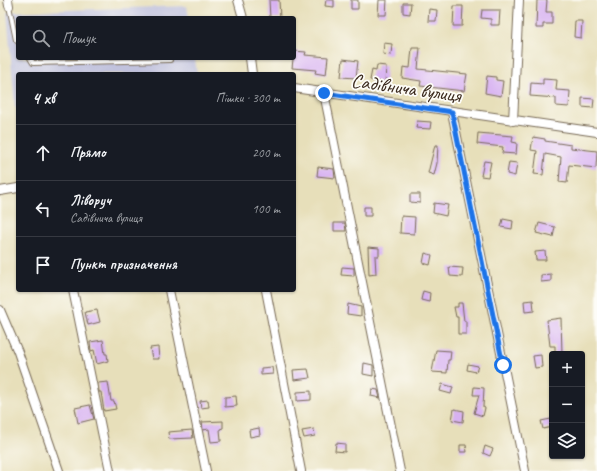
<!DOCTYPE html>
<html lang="uk">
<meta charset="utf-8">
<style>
:root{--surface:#171b24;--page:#20242c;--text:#f1f3f6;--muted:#9ea1a6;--line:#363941}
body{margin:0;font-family:Caveat,sans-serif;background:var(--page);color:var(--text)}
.controls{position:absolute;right:12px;bottom:12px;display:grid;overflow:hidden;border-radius:4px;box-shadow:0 1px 3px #0004}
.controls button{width:36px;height:36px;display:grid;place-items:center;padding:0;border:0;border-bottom:1px solid var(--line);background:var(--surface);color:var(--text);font:20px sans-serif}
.stop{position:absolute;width:12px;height:12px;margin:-9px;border:3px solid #1a73e8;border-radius:50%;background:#fff}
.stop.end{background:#1a73e8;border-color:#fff;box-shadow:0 1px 4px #0008}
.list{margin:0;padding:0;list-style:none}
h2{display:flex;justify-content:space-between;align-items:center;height:52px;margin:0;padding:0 16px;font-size:17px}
h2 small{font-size:13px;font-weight:400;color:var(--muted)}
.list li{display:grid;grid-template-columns:26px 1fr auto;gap:12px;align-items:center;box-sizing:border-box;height:56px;padding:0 16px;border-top:1px solid var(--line)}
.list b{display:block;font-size:15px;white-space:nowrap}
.list p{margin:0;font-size:13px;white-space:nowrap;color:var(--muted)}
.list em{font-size:13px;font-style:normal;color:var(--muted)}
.icon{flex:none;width:22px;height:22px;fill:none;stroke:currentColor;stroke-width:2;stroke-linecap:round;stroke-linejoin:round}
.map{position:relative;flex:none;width:597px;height:471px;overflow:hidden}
.search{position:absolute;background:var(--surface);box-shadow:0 1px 3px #0004;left:16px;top:16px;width:280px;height:44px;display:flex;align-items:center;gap:10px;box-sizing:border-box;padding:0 14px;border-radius:4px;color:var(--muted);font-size:15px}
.panel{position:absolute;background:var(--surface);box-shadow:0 1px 3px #0004;left:16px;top:72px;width:280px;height:220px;border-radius:4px}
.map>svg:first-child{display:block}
</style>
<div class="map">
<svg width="597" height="471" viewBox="0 0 597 471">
<rect width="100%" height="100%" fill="#fdfcf7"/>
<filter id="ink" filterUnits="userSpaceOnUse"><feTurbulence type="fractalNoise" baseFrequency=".025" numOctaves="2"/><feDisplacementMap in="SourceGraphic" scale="8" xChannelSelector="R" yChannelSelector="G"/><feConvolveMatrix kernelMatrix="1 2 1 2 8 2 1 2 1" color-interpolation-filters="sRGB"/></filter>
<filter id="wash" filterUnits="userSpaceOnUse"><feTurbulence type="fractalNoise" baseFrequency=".012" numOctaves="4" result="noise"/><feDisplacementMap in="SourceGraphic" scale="16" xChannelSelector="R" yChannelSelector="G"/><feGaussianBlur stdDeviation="0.9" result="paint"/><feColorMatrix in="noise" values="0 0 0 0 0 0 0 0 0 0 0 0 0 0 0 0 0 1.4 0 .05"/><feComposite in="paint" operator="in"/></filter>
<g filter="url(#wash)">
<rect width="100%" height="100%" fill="#e7dfba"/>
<path fill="#c1c2dd" d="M187,6l2,12h-171v40h177l2,16h-179v33l-3,1 -8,-96z"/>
<g id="blocks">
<path fill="#d7b1f1" d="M269,0h10l1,18h-10z
M326,0h8v7l-9,-1z
M351,0h7v9h-7z
M379,0h8l-1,15h-8z
M537,0h10l-1,12h6v12h-9v4h-7z
M403,3h8l-1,11 -7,-1z
M454,6h9l-1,20h-9z
M429,9l8,1 -1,11h-8z
M482,10h18l-1,15h-8v-6l-10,-1z
M575,21h7l-1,17 -7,-1z
M384,43l8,1 -1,11 -8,-1z
M412,48h8l-2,21 49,5 -3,17 -44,-5 1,-5 -19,-3 1,-11 7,1z
M294,51l12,1 -1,3 23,2 -2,18 -11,-2 1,-3 -24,-2z
M343,59l15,2 -2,17 -15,-1z
M377,65l9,1 -1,17 -15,-3 2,-10 4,1z
M487,76l9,1v3l7,1 -2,15 -16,-3z
M543,79l14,1 -1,10 14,1 -1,16 -13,-1v-8l-26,-2 1,-13 12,1z
M582,98l12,1 -1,9 -11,-1z
M417,121l14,1 -1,7 -14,-1z
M478,133l35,3 -1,6 5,1 -1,11 -14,-1 1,-6 -26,-3z
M533,137l12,2v2l26,4v3l26,3 -1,17 -27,-3 -2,18 -8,-1 2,-25 -16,-3 -2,21 -9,-1 3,-23 -6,-1z
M435,145h3l-1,18 -3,12 -6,-2z
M484,161l7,1 -3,15 -7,-1z
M509,162l8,1 -2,13 -8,-2z
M318,167l16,2 1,9 -18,-2z
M410,194h10v9l-10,-1z
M434,203l14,2 -2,11 -13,-3z
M364,207h7v9h-7z
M401,216l14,1 -1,17 -14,-1z
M503,219l10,2 -1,8 -11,-2z
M334,223h11l1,8h-12z
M539,223l16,4 -2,10 -17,-4z
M368,247l11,1v8h-4l1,18 -7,1z
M545,251l1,9h-10l-1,-8z
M425,253l7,2 -2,10 -7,-2z
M342,267l12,1v8l-13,-1z
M449,267l14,1 -1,9 -12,-1z
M551,274v7l-10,1v-7z
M423,291l7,2 -1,9 -8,-2z
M533,300l1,11 -9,1 -1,-11z
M458,303h4l2,18h2v13h-8v-17h-2l-2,-10h4z
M348,304l13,3v9l-14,-2z
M97,310l3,12 -12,3 -3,-13z
M561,318l1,36h-7v-8h-5l-3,-26z
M103,340l2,14h2l1,7 -11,3 -3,-14 -3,1 -1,-9z
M158,347l1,12h-7l-2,-11z
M436,350l15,1 -1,9h-2l-1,13 -15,-1z
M541,355l1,12 -7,1 -2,-12z
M364,363l9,2v11l-10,-2z
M468,364l10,2 -2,6 -9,-2z
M272,367l1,7 -12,1v-7z
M308,369l2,9 -16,2 -1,-10z
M108,382l3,19h3l2,8 -12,2 -3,-19h-2l-1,-9z
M442,384l11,3 -2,7 -11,-3z
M474,387l10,1 -1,19 2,1 -2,8 -9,-3 5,-18h-6z
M372,389l6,1 2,8 -9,-2z
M311,391v9l-14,1v-9z
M236,396l1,10 -12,1v-10z
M208,400l1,7 -8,1 -1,-7z
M90,405l4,14 -16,4 -3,-15z
M454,409l10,2 -1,11 -11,-2z
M551,419l1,8 -9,2 -2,-8z
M223,421v7l-3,1 1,12 -10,1 -2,-13 -6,1 -1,-8z
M259,428l1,7 -10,2 -1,-7z
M314,429l1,7 -11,2 -2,-7z
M192,430l1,8 -24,1 -1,-7z
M336,443l9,1v8l-10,-1z
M460,445h6l1,7h-7z
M485,446l8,3 -3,7 -7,-3z"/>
</g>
</g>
<g filter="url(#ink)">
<use href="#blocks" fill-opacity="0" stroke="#776955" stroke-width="1"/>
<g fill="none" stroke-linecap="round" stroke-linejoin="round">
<g stroke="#776955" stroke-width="6">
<path id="lane" d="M9,6l7,34 2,2
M30,58l3,5 137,-3"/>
</g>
<g stroke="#776955" stroke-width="10">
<path id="street" d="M8,0l1,6
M238,0l5,18
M250,58l2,16
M294,88l303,44
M324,93l76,378
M452,112l73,359
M513,121l6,-121
M0,191l18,-3
M73,290l37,181
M169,290l37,181
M266,290l35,181
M0,310l18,42 41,119"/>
</g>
<use href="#lane" stroke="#fff" stroke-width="4"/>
<use href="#street" stroke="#fff" stroke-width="8"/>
</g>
</g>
<g fill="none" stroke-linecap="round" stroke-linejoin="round" filter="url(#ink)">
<path stroke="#1a73e8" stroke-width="5" d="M324,93l128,19 51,253"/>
</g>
<g text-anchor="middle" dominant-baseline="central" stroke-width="3.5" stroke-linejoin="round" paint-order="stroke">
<g font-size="20" fill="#3b2a1e" stroke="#fdfcf7">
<text transform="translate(406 88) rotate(8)">Садівнича вулиця</text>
</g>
</g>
</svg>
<div class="controls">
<button>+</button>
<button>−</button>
<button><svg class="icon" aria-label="layers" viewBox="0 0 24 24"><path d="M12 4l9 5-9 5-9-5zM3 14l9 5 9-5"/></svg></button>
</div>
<div class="stop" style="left:503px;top:365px"></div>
<div class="stop end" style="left:324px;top:93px"></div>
<div class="search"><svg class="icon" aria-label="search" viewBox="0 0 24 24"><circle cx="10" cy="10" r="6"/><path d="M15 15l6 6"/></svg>Пошук</div>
<section class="panel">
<h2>4 хв<small>Пішки · 300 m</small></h2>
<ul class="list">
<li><svg class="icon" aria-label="ahead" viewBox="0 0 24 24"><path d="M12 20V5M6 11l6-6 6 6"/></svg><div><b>Прямо</b></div><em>200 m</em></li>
<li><svg class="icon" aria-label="left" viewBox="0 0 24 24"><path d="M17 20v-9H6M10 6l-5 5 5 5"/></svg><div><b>Ліворуч</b><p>Садівнича вулиця</p></div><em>100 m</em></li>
<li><svg class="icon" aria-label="arrive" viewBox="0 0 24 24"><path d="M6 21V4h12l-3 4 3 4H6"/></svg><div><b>Пункт призначення</b></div></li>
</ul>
</section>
</div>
